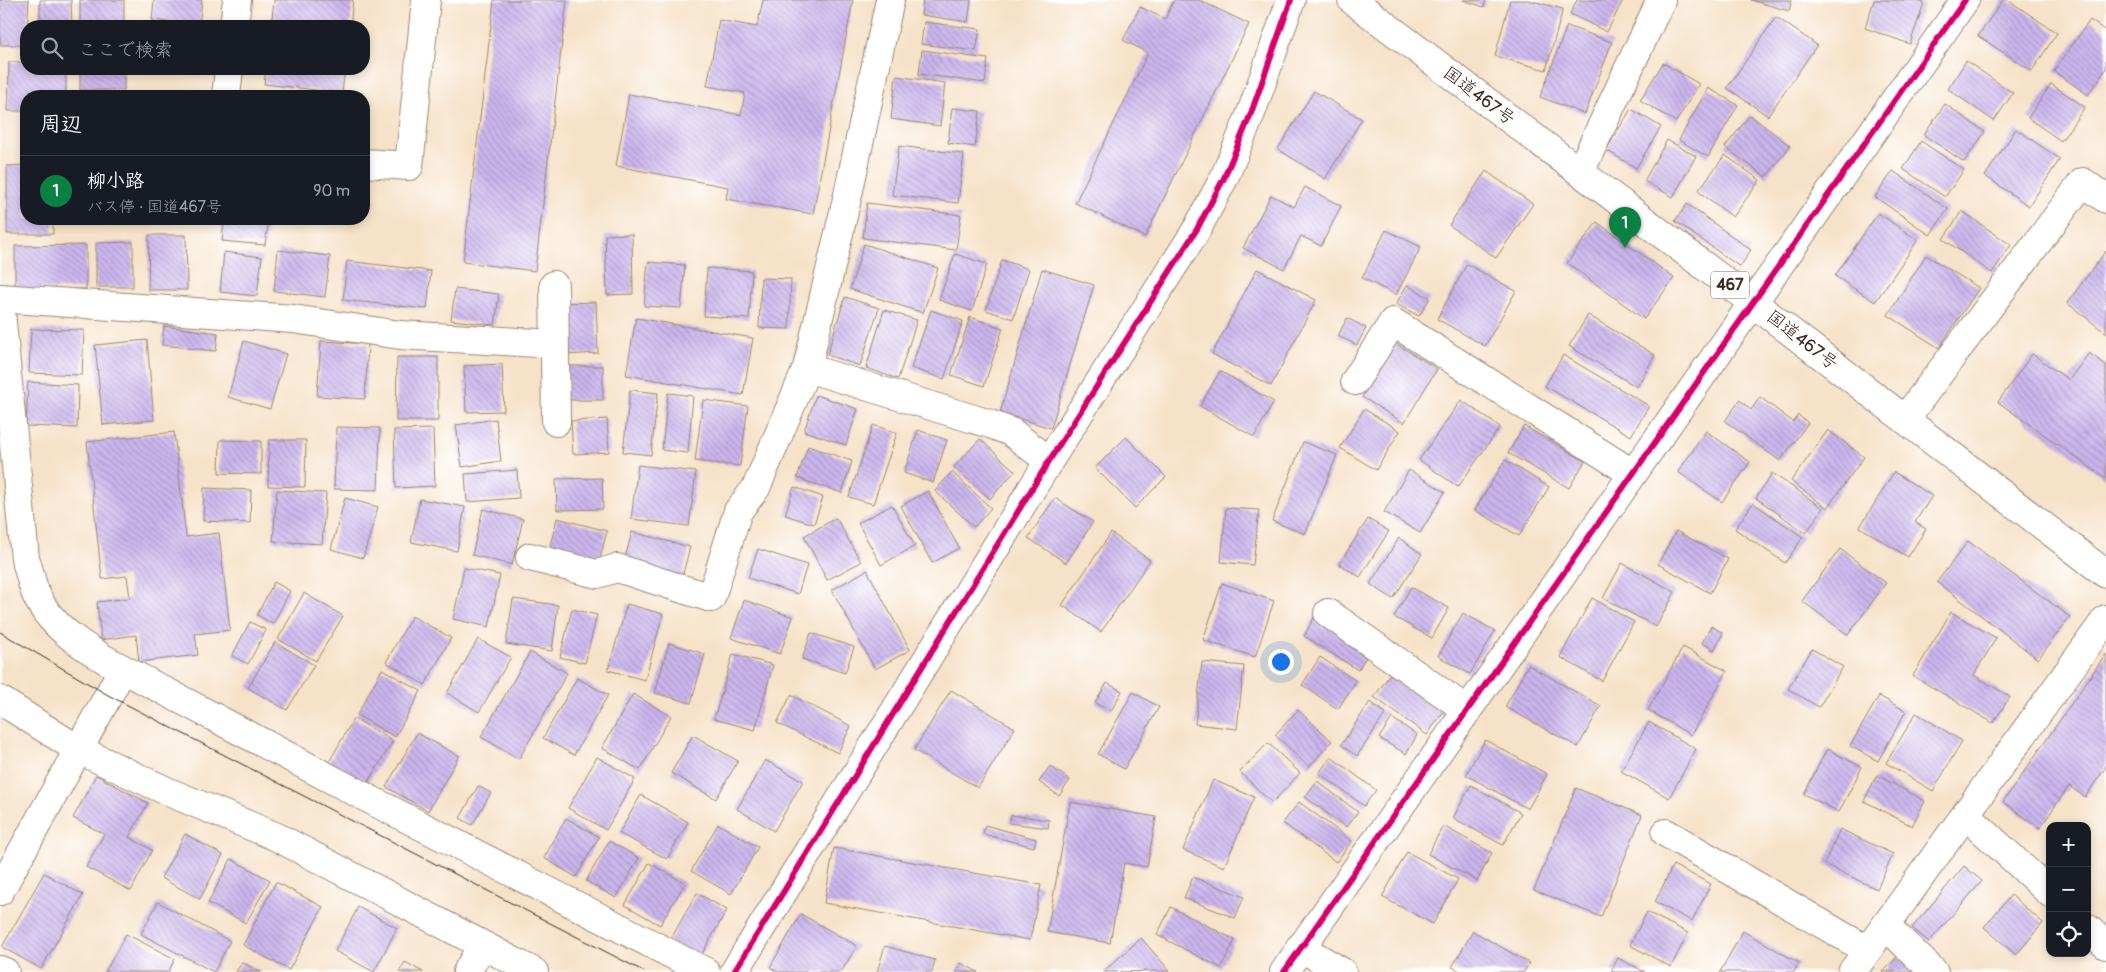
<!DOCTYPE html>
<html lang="ja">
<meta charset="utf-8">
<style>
:root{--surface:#171b24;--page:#242831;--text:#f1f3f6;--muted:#9ea1a6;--line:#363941;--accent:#0b8043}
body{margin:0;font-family:Pangolin,"Klee One",sans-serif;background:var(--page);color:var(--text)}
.controls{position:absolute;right:15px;bottom:15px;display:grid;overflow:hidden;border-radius:10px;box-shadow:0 2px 8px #0003}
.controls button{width:45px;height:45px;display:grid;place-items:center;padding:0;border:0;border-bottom:1px solid var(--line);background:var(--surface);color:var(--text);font:25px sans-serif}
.you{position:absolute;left:1280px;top:661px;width:18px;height:18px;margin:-12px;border:4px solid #fff;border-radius:50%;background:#1a73e8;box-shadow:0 0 0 8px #1a73e833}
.badge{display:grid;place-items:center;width:32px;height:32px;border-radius:50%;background:var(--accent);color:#fff;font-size:16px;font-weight:700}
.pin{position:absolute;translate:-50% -41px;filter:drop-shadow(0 1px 2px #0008)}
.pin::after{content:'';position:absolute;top:26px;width:18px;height:15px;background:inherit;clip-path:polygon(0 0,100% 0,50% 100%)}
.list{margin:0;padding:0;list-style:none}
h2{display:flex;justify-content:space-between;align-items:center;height:65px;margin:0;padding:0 20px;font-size:21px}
h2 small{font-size:16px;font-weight:400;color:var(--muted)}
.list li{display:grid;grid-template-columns:32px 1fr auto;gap:15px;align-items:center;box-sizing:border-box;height:70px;padding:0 20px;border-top:1px solid var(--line)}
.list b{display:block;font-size:19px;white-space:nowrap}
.list p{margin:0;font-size:16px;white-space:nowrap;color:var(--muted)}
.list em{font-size:16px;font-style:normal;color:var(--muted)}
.icon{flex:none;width:28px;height:28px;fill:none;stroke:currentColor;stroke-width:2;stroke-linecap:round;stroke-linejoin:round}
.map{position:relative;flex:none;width:2106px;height:972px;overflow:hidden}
.search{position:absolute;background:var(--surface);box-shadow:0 2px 8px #0003;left:20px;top:20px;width:350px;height:55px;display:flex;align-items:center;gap:12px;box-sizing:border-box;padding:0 18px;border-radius:20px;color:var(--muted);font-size:19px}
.panel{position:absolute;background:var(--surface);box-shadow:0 2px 8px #0003;left:20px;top:90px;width:350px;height:135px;border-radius:20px}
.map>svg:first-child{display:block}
</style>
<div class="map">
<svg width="2106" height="972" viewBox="0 0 2106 972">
<defs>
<pattern id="building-back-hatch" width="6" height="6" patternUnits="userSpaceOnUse" patternTransform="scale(1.25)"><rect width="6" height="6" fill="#ccb6ee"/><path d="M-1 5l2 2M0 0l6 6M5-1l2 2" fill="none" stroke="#a794c0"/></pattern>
</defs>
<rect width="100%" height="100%" fill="#fff"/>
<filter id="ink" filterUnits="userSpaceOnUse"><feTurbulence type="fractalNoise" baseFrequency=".02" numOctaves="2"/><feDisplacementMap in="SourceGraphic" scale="10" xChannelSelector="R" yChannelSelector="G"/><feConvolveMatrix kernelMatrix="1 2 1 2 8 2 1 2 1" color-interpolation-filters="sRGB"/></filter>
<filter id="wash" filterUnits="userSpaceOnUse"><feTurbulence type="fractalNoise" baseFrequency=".0096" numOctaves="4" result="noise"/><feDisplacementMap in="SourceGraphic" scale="20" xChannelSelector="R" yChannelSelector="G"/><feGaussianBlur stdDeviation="1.12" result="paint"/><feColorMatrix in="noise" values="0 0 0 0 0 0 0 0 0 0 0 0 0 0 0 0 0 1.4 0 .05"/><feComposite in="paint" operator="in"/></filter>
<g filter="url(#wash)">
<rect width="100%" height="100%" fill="#f6e2c8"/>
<g id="blocks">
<path fill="url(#building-back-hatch)" d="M0,0h29l-3,45h-26z
M40,0h31l1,26h-32z
M80,0h44v26h-44z
M154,0h48l-3,26 -47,-6z
M274,0h79l-3,26h-79z
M494,0h73l-32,271 -72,-9z
M763,0h90l-40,214 -87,-15 2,-12 -112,-21 13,-72 112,21 4,-22 -38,-7 12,-66 38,7z
M923,0h48l-3,22 -47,-7z
M1174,0h25l50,24 -104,213 -70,-34 73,-150 -25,-13 17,-33 25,12z
M1463,0h23l-2,7z
M1510,0h18l35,9 -17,61 -51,-14z
M1577,0h46l-16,32 -37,-18z
M1751,0h41l-3,11z
M1874,0h40l10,3 -14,41 -45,-16z
M2003,0h5l49,33 -25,38 -54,-35z
M1776,17l41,28 -49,71 -41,-28z
M2090,20l16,11v38l-18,26 -34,-24z
M924,22l56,7 -4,22 -55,-7z
M1567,26l45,16 -27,72 -45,-17z
M922,50l66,9 -3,24 -66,-9z
M1966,61l47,32 -19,28 -46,-32z
M9,62h17v7h40v27h-40v15h-18z
M1663,63l36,21 -23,38 -36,-22z
M80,69h44v21h-44z
M266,69h79l-3,24 -78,-9z
M896,76l49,7 -5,43 -49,-7z
M2051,84l34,23 -24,34 -33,-23z
M1708,88l30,17 -30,52 -29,-17z
M1314,91l48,28 -37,60 -47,-30z
M1945,104l40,28 -21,30 -40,-27z
M952,108l28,3 -5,36 -27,-4z
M1631,109l30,18 -25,41 -30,-18z
M1750,115l40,31 -24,31 -41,-30z
M2016,129l44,30 -31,47 -44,-30z
M1667,140l29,16 -23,41 -29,-16z
M1921,141l43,29 -19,27 -42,-28z
M899,146l65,8 -6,49 -66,-8z
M1725,155l35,25 -27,37 -35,-26z
M26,165v54h27v15h-46v-68z
M1486,171l47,33 -37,54 -47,-33z
M1893,171l55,38 -18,26 -55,-38z
M1305,187l36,19 -20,40 -20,-10 -17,33 -41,-21 28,-53 23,12z
M867,203l94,12 -5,35 -93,-12z
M1687,204l64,46 -11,17 -65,-46z
M1962,211l49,34 -19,28 -49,-34z
M1878,213l40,27 -43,62 -40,-26z
M224,219h45l-4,26 -43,-4z
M1597,222l77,56 -30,41 -77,-56z
M1386,230l35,17 -25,48 -34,-17z
M632,234l1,60 -26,1 -2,-60z
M149,235h37l1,55h-39z
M133,242v45h-37v-44z
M864,244l74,24 -15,45 -73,-24z
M86,245v44h-71v-43z
M278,250l52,6 -5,41 -51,-6z
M2106,251v82l-39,-30z
M224,252l38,5 -5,39 -37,-4z
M955,254l32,10 -15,47 -33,-11z
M1926,255l53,33 -40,60 -51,-33z
M1002,260l27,9 -16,50 -27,-9z
M347,261l84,10 -4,38 -84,-9z
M648,262l37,3 -4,43 -37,-2z
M1467,264l49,27 -31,55 -48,-27z
M707,268l45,3 -3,48 -45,-3z
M1042,269l52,16 -43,143 -51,-15z
M1257,269l59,31 -45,86 -59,-32z
M761,278l30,1 -2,50 -30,-1z
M1407,285l23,13 -11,18 -23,-12z
M455,289l44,5 -4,31 -44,-5z
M845,297l34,11 -19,58 -33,-11z
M596,302l2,51 -32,2 -2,-52z
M884,310l33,10 -19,59 -32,-11z
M931,310l32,11 -19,58 -33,-11z
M1588,315l67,40 -18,32 -68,-41z
M970,317l33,11 -19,58 -33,-11z
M636,318l117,20 -10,57 -117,-20z
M1347,318l19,10 -9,17 -19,-9z
M164,326l54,7 -2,18 -54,-6z
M31,329l53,1 -2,45 -53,-2z
M147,340l7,80 -51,5 -8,-80z
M244,341l42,13 -16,55 -42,-12z
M321,341l47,3 -3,55 -48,-3z
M1395,343l42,26 -33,54 -42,-26z
M2089,353l17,12v114l-108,-77 34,-48 37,26z
M1563,355l86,51 -18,30 -86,-50z
M397,357h41v64h-42z
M502,364l2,47 -38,1 -2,-46z
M564,366h39v34h-39z
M1220,371l54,31 -20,35 -54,-31z
M28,382l50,3 -1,43 -51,-2z
M630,390l28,3 -7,62 -28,-3z
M668,393l25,3 -5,57 -26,-3z
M816,395l42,14 -12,36 -42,-14z
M1760,397l33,25 5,-7 10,8 -28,38 -55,-40 15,-21 11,10z
M703,400l45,6 -8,60 -45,-5z
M1461,400l39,27 -42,60 -39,-27z
M1364,409l36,22 -24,39 -36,-22z
M496,419l5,42 -39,6 -6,-42z
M607,419l2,33 -36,2 -2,-33z
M873,425l24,8 -24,71 -24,-7z
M1524,426l61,35 -16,27 -61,-35z
M336,427l44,1 -2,62 -44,-1z
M433,429l2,57 -39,2 -2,-58z
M918,430l29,10 -14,43 -29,-10z
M1828,430l36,27 -37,51 -36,-27z
M1706,431l44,31 -28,40 -44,-30z
M174,432l12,105 33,-4 11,97 -35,4 3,21 -59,7 -3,-27 -35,5 -4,-38 33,-4 -3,-22 -25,3 -15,-137z
M1126,437l40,40 -31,31 -40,-40z
M980,439l35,32 -25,28 -36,-32z
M220,440l41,1v33l-42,-1z
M269,440h37l-1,47 -37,-1z
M1303,442l34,13 -32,79 -33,-13z
M808,446l44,15 -10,32 -45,-15z
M1505,460l44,27 -30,49 -44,-26z
M638,465l58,7 -7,54 -58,-7z
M517,470l2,28 -52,4 -2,-28z
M1409,470l36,22 -25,41 -36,-21z
M952,472l39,36 -17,19 -39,-36z
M1894,472l38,24 -17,26 11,7 -18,28 -48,-30z
M1772,473l51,35 -17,25 -50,-35z
M602,478l1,31 -46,1 -1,-31z
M794,487l29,10 -9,27 -29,-9z
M204,488l47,2 -1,33 -47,-2z
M277,490l49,3 -4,51 -49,-3z
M928,491l31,57 -27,15 -31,-57z
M345,498l33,9 -15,51 -32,-9z
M1055,498l38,24 -27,41 -38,-25z
M420,499l45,8 -8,44 -46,-9z
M1753,503l50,34 -18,26 -50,-34z
M892,505l23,41 -34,19 -23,-42z
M1226,508l33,2 -6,55 -32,-3z
M483,509l40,10 -11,46 -40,-10z
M557,518l50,13 -8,32 -50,-13z
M836,518l25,44 -34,18 -23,-44z
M1368,519l21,12 -29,46 -21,-13z
M1676,531l52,28 -18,34 -52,-29z
M632,532l58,15 -8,30 -58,-15z
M1111,533l39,27 -49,72 -39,-27z
M1399,538l23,16 -29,45 -23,-15z
M1968,541l102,76 -32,42 -101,-77z
M758,549l49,16 -9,29 -50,-16z
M1840,549l46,34 -38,52 -46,-34z
M1622,563l53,29 -19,35 -53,-29z
M464,568l36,7 -11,52 -36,-8z
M867,570l43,80 -35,19 -43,-79z
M274,582l16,9 -17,33 -16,-9z
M1222,583l52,18 -19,56 -52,-17z
M1411,587l38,21 -17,30 -38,-21z
M304,593l39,23 -27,45 -38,-22z
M1592,598l42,24 -32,59 -42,-24z
M513,599l45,6 -6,46 -46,-7z
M744,600l49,17 -13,37 -49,-16z
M627,604l36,10 -18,66 -37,-10z
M572,609l25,6 -12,48 -25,-6z
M1951,612l45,26 -22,37 36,22 -17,26 -80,-47z
M1463,613l32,18 -25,43 -32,-18z
M1316,614l55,35 -13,21 -54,-34z
M412,616l39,22 -26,47 -39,-23z
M250,622l16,8 -18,34 -16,-8z
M1711,626l12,7 -9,17 -12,-7z
M811,633l43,14 -9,26 -43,-14z
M478,639l33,18 -32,55 -32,-19z
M275,642l39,23 -27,45 -39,-22z
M669,643l36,11 -14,49 -36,-10z
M1683,647l44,24 -36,64 -43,-25z
M1812,649l31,18 -24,40 -31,-18z
M530,652l37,21 -48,86 -38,-22z
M733,654l40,11 -18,65 -41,-11z
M2106,654v113l-21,30 -16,-11 -29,42 -37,-26z
M1320,657l36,24 -18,28 -36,-24z
M1202,662l42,4 -7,63 -42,-5z
M1528,665l73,41 -23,41 -73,-40z
M382,669l39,22 -26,46 -38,-22z
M1391,673l53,38 -17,24 -53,-38z
M577,678l31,17 -34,60 -31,-17z
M1107,683l15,8 -11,20 -16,-8z
M951,690l64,38 -37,60 -64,-38z
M1133,692l26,15 -35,62 -26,-15z
M633,694l38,22 -31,54 -38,-22z
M791,695l60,31 -13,27 -61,-30z
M1879,696l27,15 -28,50 -28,-15z
M1370,702l16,11 -29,43 -16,-11z
M1298,710l34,31 -23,26 -34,-32z
M1916,713l46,28 -29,50 -47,-28z
M354,718l39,23 -27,45 -38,-22z
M1392,718l25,17 -11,19 -27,-16z
M1649,722l47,27 -27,49 -48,-27z
M417,733l42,23 -31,55 -42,-24z
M693,735l45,26 -22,38 -45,-26z
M1485,740l62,34 -19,35 -62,-34z
M1268,743l32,30 -28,30 -32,-31z
M1827,749l35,18 -23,45 -35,-18z
M597,757l38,22 -29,51 -38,-22z
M1331,757l45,33 -12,16 -45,-33z
M765,760l38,21 -29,50 -37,-22z
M1050,766l20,14 -11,16 -20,-14z
M96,775l52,28 -19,34 23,13 -21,41 -45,-24 18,-33 -31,-16z
M1877,775l48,26 -13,25 -48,-25z
M1213,780l41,17 -30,70 -41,-17z
M1317,781l41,31 -12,15 -41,-30z
M1471,785l50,28 -18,32 -50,-27z
M478,786l13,7 -19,32 -12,-7z
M1576,788l66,27 -41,102 -67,-27z
M641,795l47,27 -21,37 -48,-26z
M1070,802l86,15 -9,50 -23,-4 -14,80 -63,-11z
M1299,802l53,39 -16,21 -53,-39z
M1011,815l38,5 -1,8 -39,-5z
M566,818l33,19 -23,40 -32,-19z
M718,824l40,23 -27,47 -40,-23z
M985,825l51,14 -2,8 -51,-13z
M1443,826l49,27 -15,28 -49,-27z
M1840,829l53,25 -16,35 -53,-25z
M185,834l38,21 -23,44 -39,-21z
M609,841l30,17 -23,40 -30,-17z
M834,848l207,37 -11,55 -206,-37z
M1407,852l51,27 -25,45 -51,-27z
M231,859l39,21 -24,43 -38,-20z
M649,863l36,20 -25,42 -35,-20z
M1673,865l38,19 -19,37 -37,-19z
M1964,866l18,15 -53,61 -17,-14z
M44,873l39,22 -42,74 -39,-22z
M1193,877l51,20 -9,21 -51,-20z
M276,882l47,25 -34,63 -46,-25z
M697,893l30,17 -28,49 -30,-17z
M2011,895l32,28 -27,32 -32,-28z
M158,902l72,39 -16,31 -73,-38z
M358,907l39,21 -23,44 -39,-21z
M1171,907l64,33 -14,28 -64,-33z
M1647,912l41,21 -17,34 -41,-22z
M801,914l56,32 -16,26h-63l-8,-5z
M1473,931l56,32 -5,9h-62l-10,-5z
M1743,931l56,32 -5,9h-74z
M126,934l49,25 -7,13h-63z
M1141,938l29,33 -67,1z
M885,946l50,14 -3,12h-55z
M1899,955l19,17h-35z
M1618,958l27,14h-34z
M242,962l19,10h-25z
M405,962l18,10h-24z
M961,963l17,9h-22z"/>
</g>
</g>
<g filter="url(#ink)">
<use href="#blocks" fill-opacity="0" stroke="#988673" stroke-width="1"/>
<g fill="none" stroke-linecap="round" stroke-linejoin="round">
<g stroke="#988673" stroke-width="30">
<path id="minor" d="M234,26l3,-26
M226,96l3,-27
M364,163l45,3 17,-166
M1580,172l81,-172
M554,285l2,137
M0,298l293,21 107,16 155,9
M0,302l25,256c4,11 6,23 10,34 13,32 43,51 71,68l261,138 339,174
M807,368l183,56 21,8 38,29
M1355,381l38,-59 239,151
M1905,419l178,-237 23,17
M530,557l67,17 20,-6 94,30 27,-87 18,-23 51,-120 40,-169 43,-199
M1328,613l139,97
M0,700l79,50 92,43 106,44 257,135
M1966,815l84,78
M1666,833l201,117
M0,891l123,-222
M1886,926l48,46
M2087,928l19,17
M1300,947l42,25
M0,970l5,2
M467,972l15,-27
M734,972l315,-511 148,-232 27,-51 26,-62 41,-116
M1284,972l681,-972
M1852,972l254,-353"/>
</g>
<g stroke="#988673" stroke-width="30">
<path id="highway" d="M1352,0l400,302 354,272"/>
</g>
<use href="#minor" stroke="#fff" stroke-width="28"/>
<use href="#highway" stroke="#fff" stroke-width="28"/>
<path stroke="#3b2a1e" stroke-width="1" d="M0,632l108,63 537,277"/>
<g stroke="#fff" stroke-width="9">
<path id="cycleway" d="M734,972l315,-511 148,-232 27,-51 26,-62 41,-116
M1284,972l681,-972"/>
</g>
<use href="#cycleway" stroke="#d6006c" stroke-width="6"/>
</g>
</g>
<g text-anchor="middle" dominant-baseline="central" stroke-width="4" stroke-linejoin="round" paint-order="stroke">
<rect fill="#fff" stroke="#766a62" stroke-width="1" x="1711" y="271.5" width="38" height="27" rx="4"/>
<g font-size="16" font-weight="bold" fill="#3b2a1e">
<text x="1730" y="285">467</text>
</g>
<g font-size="18" fill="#3b2a1e" stroke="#fff">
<text transform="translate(1479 96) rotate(37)">国道467号</text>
<text transform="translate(1802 340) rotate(38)">国道467号</text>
</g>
</g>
</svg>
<div class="controls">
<button>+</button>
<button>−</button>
<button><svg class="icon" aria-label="locate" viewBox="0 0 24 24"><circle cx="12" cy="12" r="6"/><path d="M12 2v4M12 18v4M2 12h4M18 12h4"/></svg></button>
</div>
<div class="you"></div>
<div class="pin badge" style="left:1625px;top:248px">1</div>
<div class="search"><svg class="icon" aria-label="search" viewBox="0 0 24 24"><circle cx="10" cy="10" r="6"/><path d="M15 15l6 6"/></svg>ここで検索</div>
<section class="panel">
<h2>周辺<small></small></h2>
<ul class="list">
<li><span class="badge">1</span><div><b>柳小路</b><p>バス停 · 国道467号</p></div><em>90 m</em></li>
</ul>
</section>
</div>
